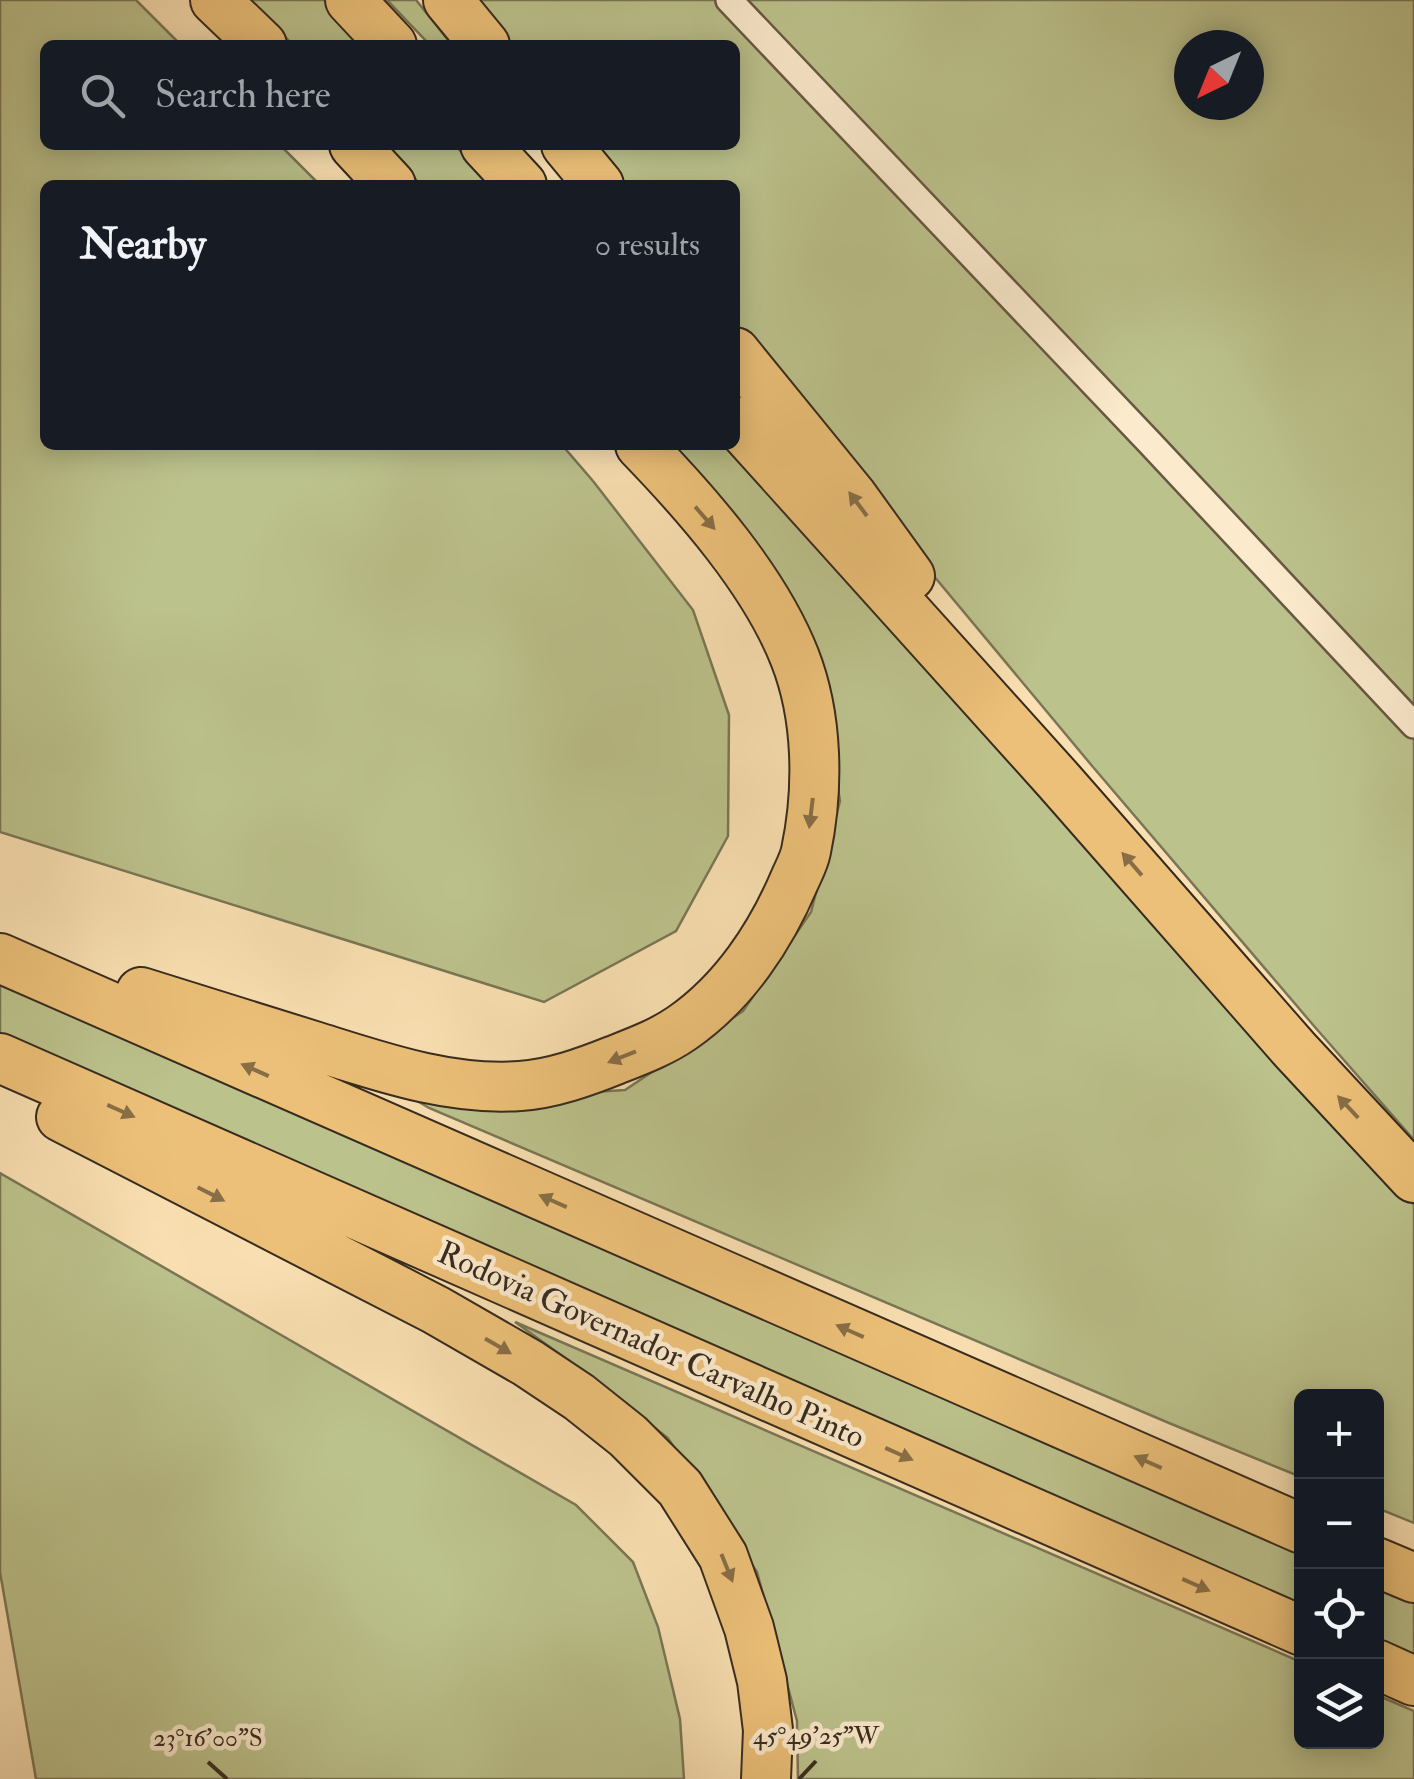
<!DOCTYPE html>
<meta charset="utf-8">
<style>
:root{--surface:#171b24;--page:#20242c;--text:#f1f3f6;--muted:#9ea1a6;--line:#363941}
body{margin:0;font-family:"IM FELL Double Pica",serif;background:var(--page);color:var(--text)}
.controls{position:absolute;right:30px;bottom:30px;display:grid;overflow:hidden;border-radius:15px;box-shadow:0 5px 25px #0003}
.controls button{width:90px;height:90px;display:grid;place-items:center;padding:0;border:0;border-bottom:2px solid var(--line);background:var(--surface);color:var(--text);font:50px sans-serif}
.compass{position:absolute;left:1174px;top:30px;width:90px;height:90px;border-radius:50%;background:var(--surface);box-shadow:0 5px 25px #0003;rotate:223deg}
.list{margin:0;padding:0;list-style:none}
h2{display:flex;justify-content:space-between;align-items:center;height:130px;margin:0;padding:0 40px;font-size:42px}
h2 small{font-size:32px;font-weight:400;color:var(--muted)}
.icon{flex:none;width:55px;height:55px;fill:none;stroke:currentColor;stroke-width:2;stroke-linecap:round;stroke-linejoin:round}
.map{position:relative;flex:none;width:1414px;height:1779px;overflow:hidden}
.search{position:absolute;background:var(--surface);box-shadow:0 5px 25px #0003;left:40px;top:40px;width:700px;height:110px;display:flex;align-items:center;gap:25px;box-sizing:border-box;padding:0 35px;border-radius:15px;color:var(--muted);font-size:38px}
.panel{position:absolute;background:var(--surface);box-shadow:0 5px 25px #0003;left:40px;top:180px;width:700px;height:270px;border-radius:15px}
.map>svg:first-child{display:block}
</style>
<div class="map">
<svg width="1414" height="1779" viewBox="0 0 1414 1779">
<rect width="100%" height="100%" fill="#f9dfb1"/>
<filter id="stains"><feTurbulence type="fractalNoise" baseFrequency=".002" numOctaves="4"/><feColorMatrix values="0 0 0 0 .2 0 0 0 0 .09 0 0 0 0 .02 0 0 0 .5 -.17"/></filter>
<radialGradient id="worn" r=".72"><stop offset=".6" stop-color="#630" stop-opacity="0"/><stop offset="1" stop-color="#630" stop-opacity=".3"/></radialGradient>
<path fill="#bcc28c" stroke="#7a7655" stroke-width="2.5" fill-rule="evenodd" d="M0,0h136l45,45h-136v100h235l40,40h-275v260h517l31,36 100,129 36,105 -1,121 -52,95 -132,71 -544,-170z
M250,0h74l41,45h-72z
M387,0h29l36,45h-22z
M471,0h943v1140l-100,-114 -221,-259 -190,-228 -168,-211v-143h-114l-33,-40h147v-100h-228zM1189,45h60v60h-60z
M384,145h71l36,40h-70z
M658,445h68l688,760v318l-37,-15 -1,-112h-74l-1,81 -132,-54 -740,-315 -42,-25 81,17 157,-10 118,-79 68,-99 29,-111 -24,-143z
M0,978l1301,574v58l-1301,-572z
M0,1173l576,332 57,57 25,65 22,92 4,60h-648l-36,-207z
M515,1322l786,340 1,80h74l1,-47 37,16v68h-616l-1,-58 -40,-149 -89,-134 -100,-78z
M1377,1585l37,17v59l-37,-17z"/>
<g fill="none" stroke-linecap="round" stroke-linejoin="round">
<g stroke="#685843" stroke-width="30">
<path id="street" d="M729,0l421,443 264,282"/>
</g>
<g stroke="#372b1e" stroke-width="52">
<path id="highway" d="M215,0l47,45
M350,0l42,45
M448,0l37,45
M354,145l37,40
M485,145l37,40
M566,145l33,40
M735,352l118,145 57,79
M735,421l324,360 236,269 119,128
M0,958l1302,571
M141,992c58,18 115,36 173,54 67,21 135,45 206,40 32,-2 65,-14 95,-26 23,-9 47,-18 67,-32 52,-36 89,-92 113,-149 4,-9 9,-18 11,-28 13,-62 12,-134 -11,-193 -30,-77 -98,-154 -155,-213
M0,1058l1302,573
M61,1117l375,193 92,53 51,34 49,39 52,52 43,68 26,72 13,53 6,49 -2,49
M1376,1562l38,16
M1376,1664l38,17"/>
</g>
<use href="#street" stroke="#fbeacc" stroke-width="25"/>
<use href="#highway" stroke="#ecc078" stroke-width="48"/>
</g>
<defs><path id="oneway-solid" d="M-6-.8H1V-3.2L6.5 0L1 3.2V.8H-6Z" transform="scale(2.5)"/></defs>
<g fill="#886e46">
<use href="#oneway-solid" transform="translate(858 504) rotate(-127)"/>
<use href="#oneway-solid" transform="translate(705 518) rotate(49)"/>
<use href="#oneway-solid" transform="translate(811 813) rotate(97)"/>
<use href="#oneway-solid" transform="translate(1132 864) rotate(-131)"/>
<use href="#oneway-solid" transform="translate(622 1057) rotate(158)"/>
<use href="#oneway-solid" transform="translate(255 1070) rotate(-156)"/>
<use href="#oneway-solid" transform="translate(1348 1107) rotate(-133)"/>
<use href="#oneway-solid" transform="translate(121 1111) rotate(24)"/>
<use href="#oneway-solid" transform="translate(211 1194) rotate(27)"/>
<use href="#oneway-solid" transform="translate(553 1201) rotate(-156)"/>
<use href="#oneway-solid" transform="translate(850 1331) rotate(-156)"/>
<use href="#oneway-solid" transform="translate(498 1346) rotate(30)"/>
<use href="#oneway-solid" transform="translate(899 1454) rotate(24)"/>
<use href="#oneway-solid" transform="translate(1148 1462) rotate(-156)"/>
<use href="#oneway-solid" transform="translate(727 1568) rotate(68)"/>
<use href="#oneway-solid" transform="translate(1196 1585) rotate(24)"/>
</g>
<path fill="none" stroke="#372b1e" stroke-width="4" d="M208,1762l19,17M799,1779l17,-18"/>
<g text-anchor="middle" dominant-baseline="central" stroke-width="9" stroke-linejoin="round" paint-order="stroke">
<g font-size="32" fill="#372b1e" stroke="#fbeacc">
<text transform="translate(651 1345) rotate(24)">Rodovia Governador Carvalho Pinto</text>
</g>
</g>
<g font-size="25" text-anchor="middle" fill="#372b1e" stroke="#fbeacc" stroke-width="9" stroke-linejoin="round" paint-order="stroke">
<text x="816" y="1744">45°49'25"W</text>
<text x="208" y="1746">23°16'00"S</text>
</g>
<rect width="100%" height="100%" filter="url(#stains)"/>
<rect width="100%" height="100%" fill="url(#worn)"/>
</svg>
<div class="controls">
<button>+</button>
<button>−</button>
<button><svg class="icon" aria-label="locate" viewBox="0 0 24 24"><circle cx="12" cy="12" r="6"/><path d="M12 2v4M12 18v4M2 12h4M18 12h4"/></svg></button>
<button><svg class="icon" aria-label="layers" viewBox="0 0 24 24"><path d="M12 4l9 5-9 5-9-5zM3 14l9 5 9-5"/></svg></button>
</div>
<svg class="compass" viewBox="-18 -18 36 36"><path d="M0-13l5 13h-10z" fill="#e53935"/><path d="M0 13l5-13h-10z" fill="#9ea1a6"/></svg>
<div class="search"><svg class="icon" aria-label="search" viewBox="0 0 24 24"><circle cx="10" cy="10" r="6"/><path d="M15 15l6 6"/></svg>Search here</div>
<section class="panel">
<h2>Nearby<small>0 results</small></h2>
<ul class="list">
</ul>
</section>
</div>
